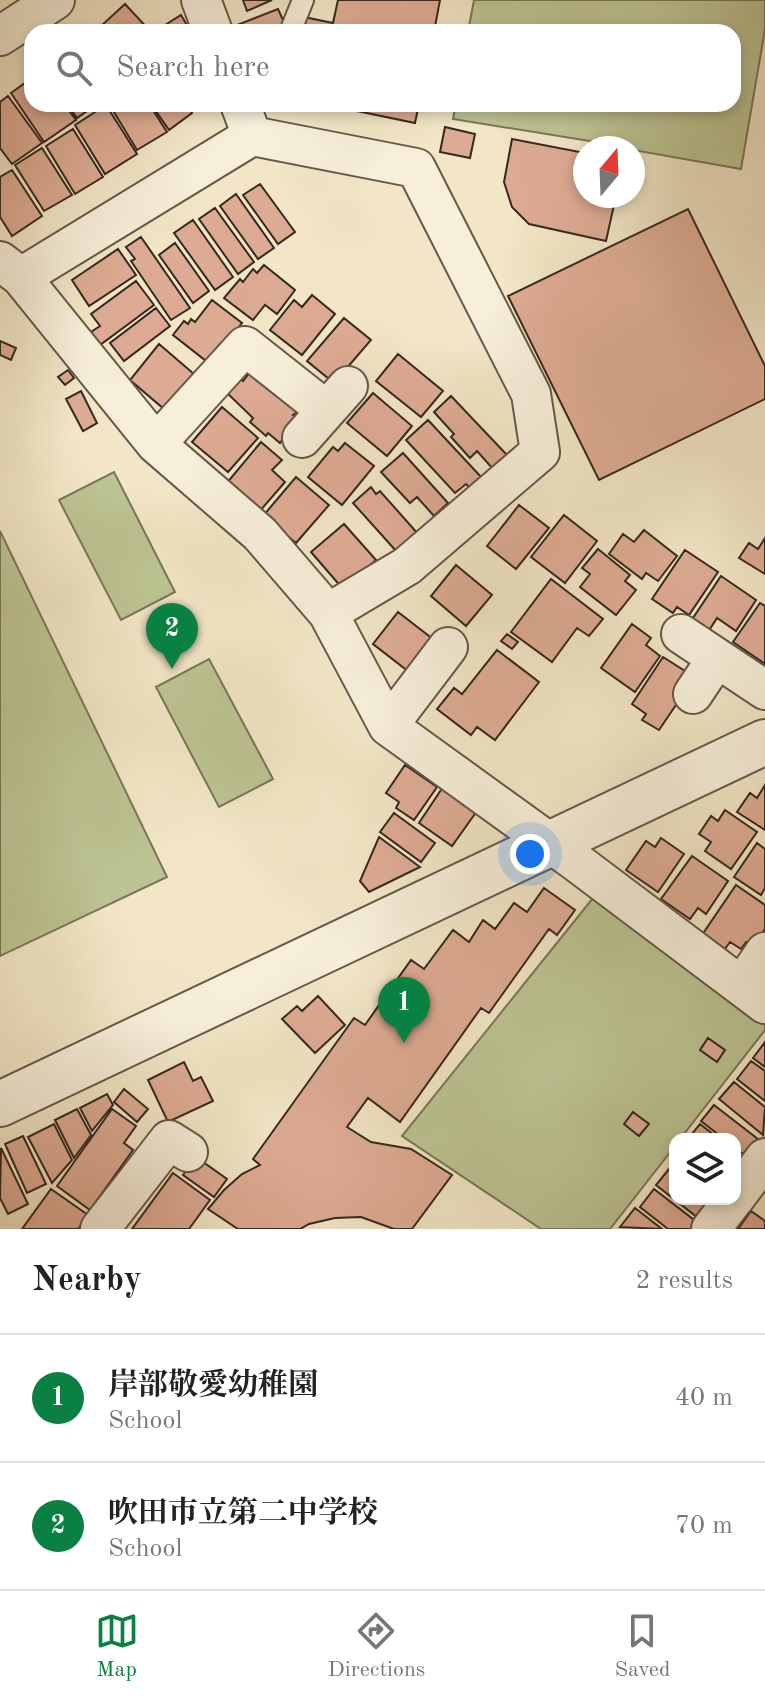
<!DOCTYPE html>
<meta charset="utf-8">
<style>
:root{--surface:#fff;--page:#f2f2f2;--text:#222;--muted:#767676;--line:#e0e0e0;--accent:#0b8043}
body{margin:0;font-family:"Old Standard TT","Noto Serif JP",serif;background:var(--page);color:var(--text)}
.controls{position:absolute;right:24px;bottom:24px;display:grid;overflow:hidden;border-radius:16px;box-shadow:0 4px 12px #0003}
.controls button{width:72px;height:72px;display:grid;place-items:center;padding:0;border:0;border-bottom:2px solid var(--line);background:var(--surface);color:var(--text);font:40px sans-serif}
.compass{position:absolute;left:573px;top:136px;width:72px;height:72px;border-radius:50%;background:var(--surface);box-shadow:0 4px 12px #0003;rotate:19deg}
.you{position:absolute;left:530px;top:854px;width:28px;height:28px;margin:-20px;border:6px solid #fff;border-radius:50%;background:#1a73e8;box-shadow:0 0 0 12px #1a73e833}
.badge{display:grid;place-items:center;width:52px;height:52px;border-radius:50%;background:var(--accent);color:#fff;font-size:26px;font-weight:700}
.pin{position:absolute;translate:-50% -66px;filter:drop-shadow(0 2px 4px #0008)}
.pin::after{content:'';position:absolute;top:42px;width:28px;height:24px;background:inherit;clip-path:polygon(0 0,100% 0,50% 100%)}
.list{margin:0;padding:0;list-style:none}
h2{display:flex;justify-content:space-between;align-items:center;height:104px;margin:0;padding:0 32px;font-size:34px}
h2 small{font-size:26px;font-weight:400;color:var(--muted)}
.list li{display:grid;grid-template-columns:52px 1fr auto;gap:24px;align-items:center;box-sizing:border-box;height:128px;padding:0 32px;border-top:2px solid var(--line)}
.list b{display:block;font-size:30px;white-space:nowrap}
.list p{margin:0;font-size:26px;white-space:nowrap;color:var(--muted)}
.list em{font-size:26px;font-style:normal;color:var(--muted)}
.icon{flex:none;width:44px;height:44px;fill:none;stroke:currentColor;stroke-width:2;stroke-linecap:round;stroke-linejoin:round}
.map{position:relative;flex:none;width:765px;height:1229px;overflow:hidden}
.search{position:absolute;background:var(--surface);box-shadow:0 4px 12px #0003;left:24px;right:24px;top:24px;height:88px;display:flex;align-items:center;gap:20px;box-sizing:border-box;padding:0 28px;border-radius:24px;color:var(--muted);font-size:30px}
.sheet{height:360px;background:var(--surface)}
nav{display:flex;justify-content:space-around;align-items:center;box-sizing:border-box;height:112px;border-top:2px solid var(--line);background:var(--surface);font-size:22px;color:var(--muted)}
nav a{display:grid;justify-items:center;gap:4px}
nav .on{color:var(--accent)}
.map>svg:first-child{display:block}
</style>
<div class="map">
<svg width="765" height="1229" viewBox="0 0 765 1229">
<rect width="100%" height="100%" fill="#f2e6c6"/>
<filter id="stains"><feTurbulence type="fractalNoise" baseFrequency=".0025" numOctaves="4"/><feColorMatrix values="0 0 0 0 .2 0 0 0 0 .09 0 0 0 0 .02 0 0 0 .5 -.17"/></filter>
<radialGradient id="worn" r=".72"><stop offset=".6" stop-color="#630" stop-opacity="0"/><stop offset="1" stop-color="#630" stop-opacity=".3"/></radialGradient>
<path fill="#bdc493" stroke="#797659" stroke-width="2" d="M474,0h291v29l-24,140 -108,-19v-2l-180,-29 3,-15h277v-72h-265z
M114,472l61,120 -54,28 -62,-120z
M0,531l167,346 -167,79z
M209,659l64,120 -54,28 -63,-120z
M597,893l168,126v11l-85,109h-5v7l-65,83h-69l-139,-93z"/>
<path fill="#ddab93" stroke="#35281f" stroke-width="2" d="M243,0h29l-25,11z
M338,0h102l-6,32h-139l4,-16 34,7z
M125,4l26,28h-45l-5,-6z
M278,9l9,20 -7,3h-41l-2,-7z
M181,15l10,17h-26l-3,-5z
M32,78v26h32l12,16 -32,22 -33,-49z
M8,96l34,47 -30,21 -12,-16v-46z
M67,104h30l-20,14z
M109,104h40l18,28 -30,18z
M151,104h35l6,9 -23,17z
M323,104h96l-4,19z
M106,105l31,49 -32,20 -30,-49z
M445,127l30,7 -5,24 -30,-6z
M73,129l30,48 -28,17 -29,-48z
M512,139l73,14v43h31l-10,45 -77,-17 -17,-17 -8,-25z
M42,148l30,47 -28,16 -29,-46z
M12,170l30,46 -30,20 -12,-19v-40z
M260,184l35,48 -17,12 -35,-49z
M236,194l38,54 -16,11 -38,-53z
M215,208l39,54 -16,12 -39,-55z
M688,209l77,157v33l-166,81 -91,-184z
M193,220l40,57 -18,13 -41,-57z
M141,237l49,71 -19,12 -40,-59 4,-2 -9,-12z
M175,243l34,48 -16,12 -34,-48z
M118,249l18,26 -47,31 -17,-26z
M264,265l31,25 -18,24 -12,-9 -12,15 -29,-22 16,-19 3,3 10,-13 4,4z
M136,281l18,24 -54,40 -9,-13 9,-6 -9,-12z
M312,295l23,19 -33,41 -32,-25 24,-30 8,7z
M212,300l30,23 -32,41 -37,-29 11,-14 4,3 3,-5 4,3z
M156,308l14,18 -46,35 -14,-18z
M344,318l27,22 -37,43 -27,-22z
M0,341l16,7 -5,12 -11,-5z
M159,344l35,30 -30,35 -34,-29z
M398,354l45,37 -22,26 -45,-36z
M68,370l6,8 -9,7 -7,-8z
M250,372l47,40 -4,3 6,5 -19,23 -12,-10 -2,3 -16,-14 3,-4 -27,-26 12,-15 5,4z
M81,391l16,32 -14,8 -17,-32z
M373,393l39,33 -25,30 -40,-33z
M451,396l56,59 -14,14 -16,-18 -7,7 -19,-21 3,-3 -20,-22z
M222,407l36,31 -30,34 -36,-30z
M428,420l54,58 -12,10 -4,-4 -11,9 -49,-53z
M261,442l21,18 -10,10 13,12 -26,30 -33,-28z
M345,443l29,23 -32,39 -34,-28 25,-30 5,4z
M403,453l45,50 -14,13 -17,-19 -7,6 -29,-31z
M296,477l33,28 -33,38 -33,-27z
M371,487l5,7 4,-3 38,43 -21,18 -44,-49z
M519,505l30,23 -33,41 -29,-23z
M564,515l33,26 -32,42 -34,-26z
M344,524l32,36 -33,29 -32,-37z
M644,530l33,26 -19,25 -12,-8 -4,6 -33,-25 14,-20 11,8z
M765,538v36l-26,-16 10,-15 9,6z
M598,549l32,26 -5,6 11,9 -20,25 -36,-28 10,-13 -8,-6z
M685,550l33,22 -29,43 -12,-8 -4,6 -21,-14z
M456,565l36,30 -26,31 -35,-30z
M721,576l35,24 -20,31 -19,-13 -9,14 -17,-11z
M551,579l52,40 -14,17 -12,-8 -25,34 -41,-30z
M760,603l5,3v58l-32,-22z
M398,612l40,31 -25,32 -40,-31z
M632,624l19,14 -5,7 14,11 -25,36 -34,-24z
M507,634l11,8 -6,7 -11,-8z
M497,650l42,32 -44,58 -18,-13 -6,8 -34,-26 17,-21 8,6z
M663,657l22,14 -9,13 4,3v12l-21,31 -17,-10 4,-6 -14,-10z
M405,765l32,22 -23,33 -18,-12 3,-6 -13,-9z
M765,785v45l-28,-18 13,-19 7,5z
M443,787l34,24 -25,35 -33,-23z
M725,810l32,22 -26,37 -26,-18 6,-9 -12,-8 12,-18 7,5z
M394,813l41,30 -14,19 -41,-30z
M379,837l41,30 -51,25 -9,-11z
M661,838l23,16 -26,38 -32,-22 20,-29 9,6z
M757,843l8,6v39l-4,7 -27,-18z
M692,856l36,25 -22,33 -8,-6 -8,11 -29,-20z
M736,885l29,20v24l-12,17 -7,-4 -5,7 -11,-7 -5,7 -23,-14z
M544,888l31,22 -18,25 -8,-6 -60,84 -8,-5 -81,114 -32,-24 -21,29 24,15 40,7 41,26 -40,54h-18l-33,-12 -26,1 -26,6 -9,5h-62l-30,-20 16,-19 18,-16 18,-9 -7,-6 101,-141 11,7 46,-65 13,9 29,-39 16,12 14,-22 12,9 19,-26 13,9z
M318,996l27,29 -30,28 -33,-34 15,-13 5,5z
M708,1038l17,12 -8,12 -17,-12z
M765,1042v25l-12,-9z
M751,1061l14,10v30l-28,-22z
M184,1062l9,19 8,-4 12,24 -45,21 -20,-42z
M734,1082l31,25 -2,28 -44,-36z
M124,1089l24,20 -11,13 -23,-20z
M107,1094l6,11 -21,26 -12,-23z
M714,1105l49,38 -13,16 -15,-11v-9h-11l-23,-18z
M77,1109l14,26 -17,23 -19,-38z
M112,1109l24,17 -12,17 9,7 -43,60 -33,-24z
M633,1112l16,12 -10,12 -15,-12z
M54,1124l18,36 -20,23 -24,-46z
M700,1124l19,15h-31z
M23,1136l23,48 -19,9 -22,-49z
M1,1148l27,56 -20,10 -8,-16z
M196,1157l31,22 -13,18 -31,-22z
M669,1169l6,5v25h32l7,6 -12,16 -46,-36z
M173,1173l37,27 -21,29h-57z
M51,1189l37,26 -10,14h-56z
M654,1189l44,34 -5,6h-25l-28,-22z
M635,1208l27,21 -42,-2z
M751,1211l14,10v8h-27z"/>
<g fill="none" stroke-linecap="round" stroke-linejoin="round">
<g stroke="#645849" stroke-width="24">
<path id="service" d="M290,32l13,-32"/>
</g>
<g stroke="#645849" stroke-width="42">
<path id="minor" d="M201,0l12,32
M0,36l55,-36
M240,104l12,32
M0,261l21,16 135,167 104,90 68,79 60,113 187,135 190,143
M21,277l231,-141 164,32 115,226 9,58 -133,114 -79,47
M302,438l46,-52
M156,444l89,-98 81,64
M681,634l84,56
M693,694l24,-36
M388,726l60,-79
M742,986l23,-34
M735,1198l30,-40
M100,1229l69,-89 19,12
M711,1229l23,-30"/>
</g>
<g stroke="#645849" stroke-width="48">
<path id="tertiary" d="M0,1104l765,-362"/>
</g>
<use href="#service" stroke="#f7efda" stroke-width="20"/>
<use href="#minor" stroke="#f7efda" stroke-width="38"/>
<use href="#tertiary" stroke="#f7efda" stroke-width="44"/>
</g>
<rect width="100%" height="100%" filter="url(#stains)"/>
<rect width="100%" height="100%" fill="url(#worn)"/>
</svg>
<div class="controls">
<button><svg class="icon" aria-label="layers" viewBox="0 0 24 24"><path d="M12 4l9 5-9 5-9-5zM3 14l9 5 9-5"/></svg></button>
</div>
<svg class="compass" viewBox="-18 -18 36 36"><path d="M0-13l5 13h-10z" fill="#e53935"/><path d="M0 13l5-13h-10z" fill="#767676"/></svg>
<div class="you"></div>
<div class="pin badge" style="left:404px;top:1043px">1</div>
<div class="pin badge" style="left:172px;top:669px">2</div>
<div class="search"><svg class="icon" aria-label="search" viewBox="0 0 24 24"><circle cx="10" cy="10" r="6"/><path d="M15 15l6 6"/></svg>Search here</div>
</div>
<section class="sheet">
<h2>Nearby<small>2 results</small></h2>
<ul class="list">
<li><span class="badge">1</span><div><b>岸部敬愛幼稚園</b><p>School</p></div><em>40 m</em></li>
<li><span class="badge">2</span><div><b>吹田市立第二中学校</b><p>School</p></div><em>70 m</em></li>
</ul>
</section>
<nav>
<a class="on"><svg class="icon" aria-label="map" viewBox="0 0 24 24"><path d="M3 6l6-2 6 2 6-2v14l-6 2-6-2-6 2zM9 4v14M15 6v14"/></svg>Map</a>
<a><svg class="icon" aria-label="directions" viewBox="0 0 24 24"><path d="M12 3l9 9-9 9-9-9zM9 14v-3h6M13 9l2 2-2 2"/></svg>Directions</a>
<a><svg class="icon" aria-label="saved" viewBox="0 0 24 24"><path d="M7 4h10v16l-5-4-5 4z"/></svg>Saved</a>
</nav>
